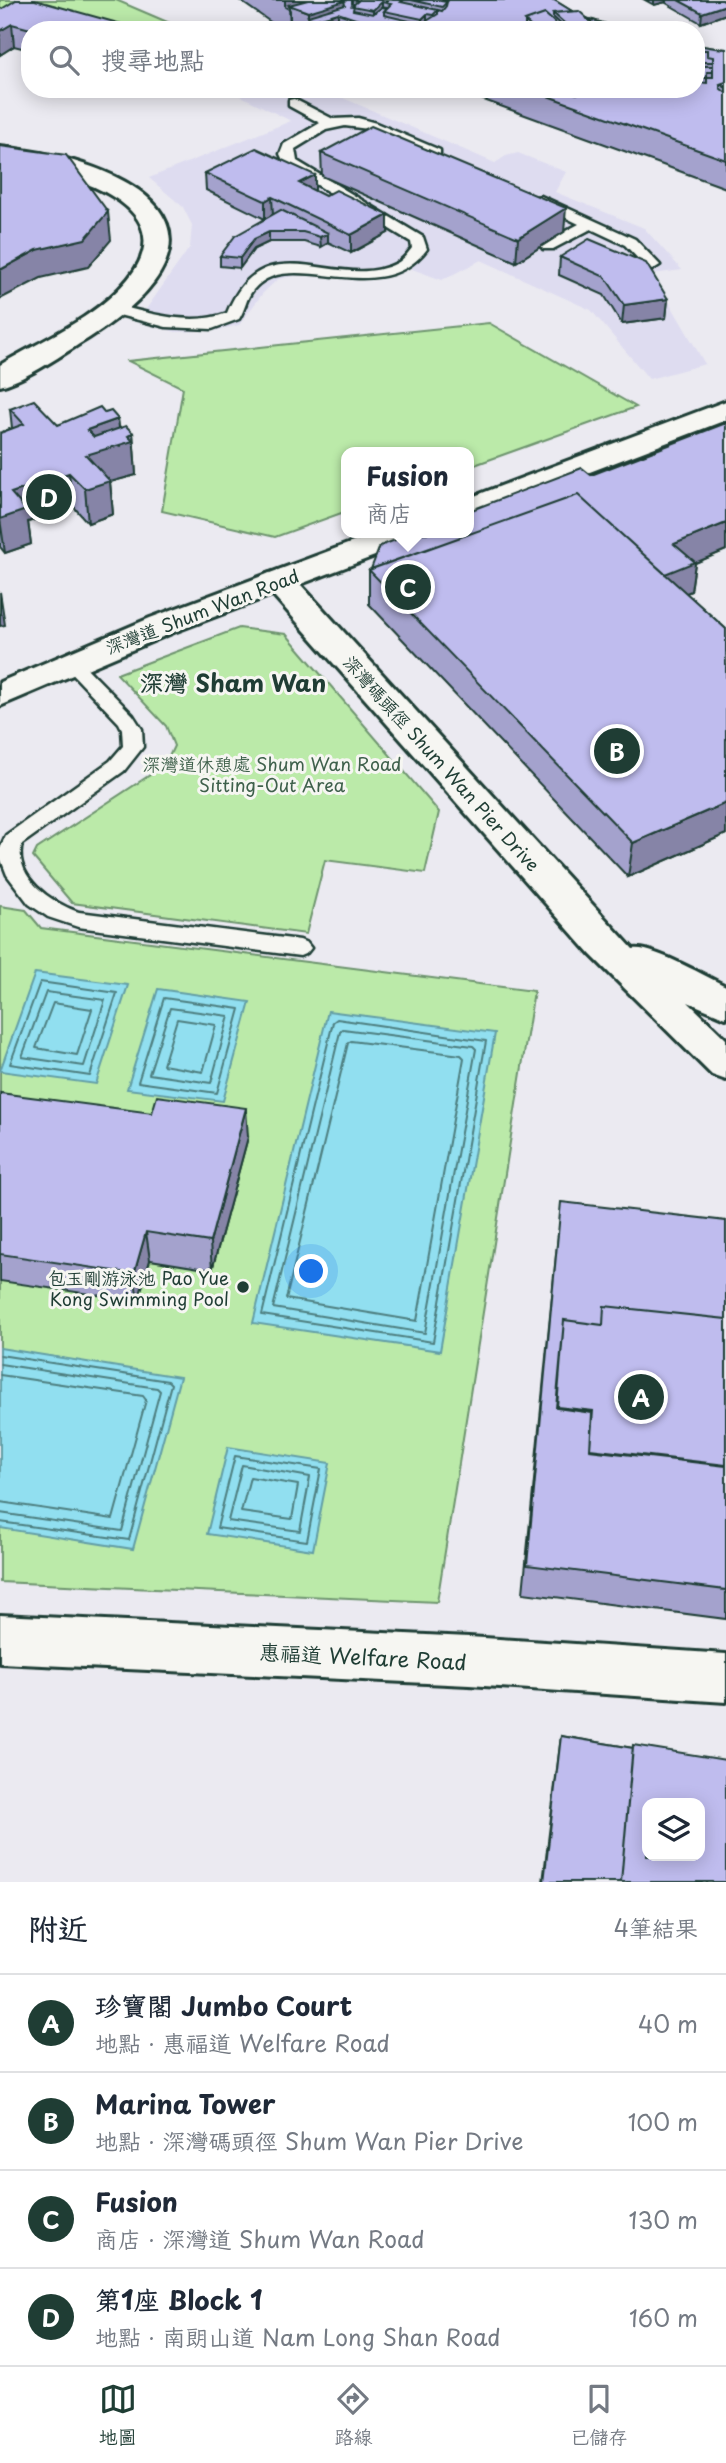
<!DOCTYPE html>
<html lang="zh-TW">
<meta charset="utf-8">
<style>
:root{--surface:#fff;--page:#f6f6f7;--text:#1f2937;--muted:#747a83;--line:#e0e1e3;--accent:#1f3d34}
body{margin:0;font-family:"Playpen Sans","LXGW WenKai TC",sans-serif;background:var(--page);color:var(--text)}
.controls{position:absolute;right:21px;bottom:21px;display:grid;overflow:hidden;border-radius:14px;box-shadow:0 4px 18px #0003}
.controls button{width:63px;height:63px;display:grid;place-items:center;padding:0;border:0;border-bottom:2px solid var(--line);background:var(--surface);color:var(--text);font:35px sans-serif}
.you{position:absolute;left:312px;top:1272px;width:24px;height:24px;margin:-18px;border:5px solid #fff;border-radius:50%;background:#1a73e8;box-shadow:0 0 0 10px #1a73e833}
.badge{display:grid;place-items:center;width:46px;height:46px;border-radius:50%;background:var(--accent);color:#fff;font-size:23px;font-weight:700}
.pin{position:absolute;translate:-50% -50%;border:4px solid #fff;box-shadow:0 2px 7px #0006}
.popup{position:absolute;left:341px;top:447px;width:133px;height:91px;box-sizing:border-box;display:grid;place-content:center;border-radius:14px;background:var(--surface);filter:drop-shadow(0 2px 5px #0005);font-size:23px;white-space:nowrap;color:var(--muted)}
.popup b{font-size:26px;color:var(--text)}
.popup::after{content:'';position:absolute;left:50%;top:100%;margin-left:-14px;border:14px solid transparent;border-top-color:var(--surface)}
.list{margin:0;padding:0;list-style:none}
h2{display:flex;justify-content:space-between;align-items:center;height:91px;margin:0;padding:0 28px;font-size:30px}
h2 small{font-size:23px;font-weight:400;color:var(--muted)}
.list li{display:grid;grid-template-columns:46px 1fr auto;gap:21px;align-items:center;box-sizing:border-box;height:98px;padding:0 28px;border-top:2px solid var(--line)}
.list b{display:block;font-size:26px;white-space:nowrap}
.list p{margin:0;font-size:23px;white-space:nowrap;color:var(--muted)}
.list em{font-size:23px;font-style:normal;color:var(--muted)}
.icon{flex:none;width:38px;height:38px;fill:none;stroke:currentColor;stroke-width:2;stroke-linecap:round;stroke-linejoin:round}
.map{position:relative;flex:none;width:726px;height:1882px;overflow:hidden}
.search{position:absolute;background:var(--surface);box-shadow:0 4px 18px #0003;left:21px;right:21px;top:21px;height:77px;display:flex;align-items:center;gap:18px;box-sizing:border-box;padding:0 24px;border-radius:28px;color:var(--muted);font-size:26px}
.sheet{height:483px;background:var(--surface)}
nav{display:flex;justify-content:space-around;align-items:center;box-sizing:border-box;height:98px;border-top:2px solid var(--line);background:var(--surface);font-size:19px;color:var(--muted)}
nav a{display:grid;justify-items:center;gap:4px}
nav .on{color:var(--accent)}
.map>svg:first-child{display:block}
</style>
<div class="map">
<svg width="726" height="1882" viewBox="0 0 726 1882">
<rect width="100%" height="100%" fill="#ebeaf1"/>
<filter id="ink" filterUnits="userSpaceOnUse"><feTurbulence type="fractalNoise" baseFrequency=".0143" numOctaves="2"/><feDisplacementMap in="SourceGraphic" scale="14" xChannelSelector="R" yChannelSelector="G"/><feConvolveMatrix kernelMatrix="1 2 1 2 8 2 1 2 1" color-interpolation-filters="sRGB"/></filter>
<g filter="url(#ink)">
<path fill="#dedcf0" d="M234,89h88l173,74 11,-7 12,-3 48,19 -11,20 89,36 38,42 -29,4 52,90 -56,15 -58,-69 -110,-50 -39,20 -38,-14 -89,6 -37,7 -15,14 -24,32 -21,5 -42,2 -39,-10 53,-75 2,-22 -9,-18 -34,-29 142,-57 -60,-30z"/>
<path fill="#bbeaa9" stroke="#6d946e" stroke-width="2" d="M0,0h116l70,30h-86l-100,-15z
M489,323l147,84 -167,60v-15h-122v59l-72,26 -113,-26 21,-123 -55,-27z
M239,628l47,6 153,178 -14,61 -100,-13 -19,74 -234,-31 -39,-46 4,-8 128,-84 9,-19 -8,-20 -49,-52z
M0,906l26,4 15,18 493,63 -97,611 -437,-20z"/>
<path fill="#91dff0" stroke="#639ea5" stroke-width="2" d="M35,973l93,12 -32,99 -96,-13z
M158,989l92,13 -27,99 -96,-12z
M328,1011l167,22 -55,318 -187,-28z
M0,1348l180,29 -47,172 -133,-21z
M228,1447l102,16 -17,87 -106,-16z"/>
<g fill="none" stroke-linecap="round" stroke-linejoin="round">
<path stroke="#4d7e7f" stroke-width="2" d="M40,982l77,11 -27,83 -80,-12z
M46,992l59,8 -21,66 -62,-9z
M164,998l76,11 -23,84 -79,-11z
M53,1003l39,6 -15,46 -41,-7z
M170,1008l59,8 -18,67 -62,-9z
M177,1019l39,6 -13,47 -40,-7z
M337,1019l149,22 -53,301 -171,-27 71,-293z
M343,1029l130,17 3,3 -51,284 -152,-25 67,-276z
M351,1041l110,14 3,3 -47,263 -131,-22 62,-256z
M0,1355l168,26 3,3 -42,156 -129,-18
M0,1364l157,24 3,3 -38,140 -122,-18
M0,1375l143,21 3,4 -33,119 -113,-17
M235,1456l86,13 -14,72 -90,-13z
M242,1465l68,12 -10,54 -72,-10z
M250,1477l48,8 -6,34 -51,-7z"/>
<g stroke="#1f3d34" stroke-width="5">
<path id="lane" d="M294,99l39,20 25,-1 18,5 64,27v6h-10l-62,-27 -23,-3 -19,4 -31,19 2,12 126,76 4,12c-49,64 -137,-5 -174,41 -7,8 -8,20 -14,29l-27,10 -46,-2 -59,-15 -3,-3 3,-3 5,-2c37,9 78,23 115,9 37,-92 111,-19 170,-50 6,-3 11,-10 15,-15l-1,-6 -125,-76 -6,-12 4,-10 36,-21 -31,-17v-6z
M541,196l94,43 25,26 -8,5 -5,-2 -22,-23 -34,-16 -38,20h-10l-2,-3 2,-3 36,-19 -43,-21 -2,-3 2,-3z
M70,656l7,2 56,57 9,14 1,18 -19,24 -102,73c-9,33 30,59 57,68l221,28 7,3 4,5 -4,5 -7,3 -222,-29 -30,-10 -19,-13 -22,-29 -7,-18v-9l6,-13 104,-74 13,-15 -1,-17 -3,-6 -58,-61z"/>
</g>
<g stroke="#1f3d34" stroke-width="6">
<path id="street" d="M0,147c135,14 255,84 89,191 -25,15 -61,41 -89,48v-21c42,-25 96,-47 128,-86 64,-78 -75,-111 -128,-116z
M279,571l12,3 342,375c18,-4 74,28 93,37v32l-38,-16 38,37v41l-14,-5 -121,-120 -324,-367 -4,-7 4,-7z
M0,1615l469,22 257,17v48l-257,-17 -469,-22z"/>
</g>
<g stroke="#1f3d34" stroke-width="6">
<path id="secondary" d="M726,401v19l-257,98v-20z
M377,533h45l-5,7 -243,92 -174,74v-24l150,-64z"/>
</g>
<use href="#lane" fill="#f6f6f2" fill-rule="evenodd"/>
<use href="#street" fill="#f6f6f2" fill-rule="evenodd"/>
<use href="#secondary" fill="#f6f6f2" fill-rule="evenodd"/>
</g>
<path fill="#a4a2cd" stroke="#1f3d34" stroke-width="2" d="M16,0l127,30h-113v20l-16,-4 -14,9z
M239,0h315l18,11 14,7 40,12h-344z
M645,0h77l4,2v12l-25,9 -35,-20v-1l-12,3z
M696,45l19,3 11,1v139l-267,-97v-2h237z
M321,153l243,79 -48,30 -194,-86z
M205,173l110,2v16l73,42 -37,20 -23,-11v1l-7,4 -17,-5h-35l-15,7 -14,19 -20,-2v-10l45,-37 -59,-29z
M560,257l108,42 -2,19 -44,6 -18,-29 -45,-20z
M10,409l48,16 47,-12 13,6 1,9 14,5 3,42 -26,7 3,32 -25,9 -15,-17 -45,16 3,22 -26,9 -5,-6v-114l12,-5z
M726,423v127l-31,13 -4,28 -5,2 40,36v205l-98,43 -259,-273v-34l222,-95z
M0,1093l248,44 -36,133 -62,-10 -12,41 -138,-20z
M726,1221v398l-203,-26 35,-359z
M561,1736l72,12 93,134h-183z"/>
<path fill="#8684a7" stroke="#1f3d34" stroke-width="2" d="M285,0h65l-12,13v17h-23l-1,-10 -6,-4v-4l-19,-7 1,25v-20l-5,-3z
M382,0v28l-9,-3v-15z
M654,0h12v2l-12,3z
M726,5v9l-25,9 1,-10z
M427,14v16h-5v-11z
M12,24l2,22 -14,9v-24z
M315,175v17l-16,-9z
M272,197l1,18 -8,4v-18z
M566,208l-2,24 -48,30 2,-24z
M108,212l3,28 -23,27 -47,11 -41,21v-29z
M388,215v18l-37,20v-18z
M269,232v10l-15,7 -14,19v-10l14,-19z
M328,233v10l-7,4 -1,-10z
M668,299l-2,19 -44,6 2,-19z
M118,419l3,26 7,-9 5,-3 3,42 -26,7 3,32 -25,9 -3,-34 2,-59z
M69,473l4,33 -45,16 3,22 -26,9 -5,-34 11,-26z
M726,523v27l-31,13 -4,28 -33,14 16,-61z
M0,592l5,33 -5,1z
M726,803v31l-98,43 5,-34z
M246,1108l2,29 -36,133 -2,-28z
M146,1232l4,28 -12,41 -4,-27z"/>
<path fill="#bfbcee" stroke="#1f3d34" stroke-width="2" fill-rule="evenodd" d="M16,0h19l108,30h-109l-22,-6 -12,7v-21z
M308,0h36l1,1 -37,11 -19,-7z
M344,0h8v4l2,1 -1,5 20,4 9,-7 5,1 -3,3v4l38,9 16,-10v-4l4,1 4,-5 1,-4 -2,-1 1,-1h108l18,11 -19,2v4l14,13h-4l-18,-16 -20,7v5l4,4h-141l-50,-17 -24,7 -6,-4 37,-11z
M352,0h52l-3,2 37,8 -5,5 -6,-1 -5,5 -38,-8 7,-7 -9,-2 -9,8 -21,-4 6,-5z
M411,0h31l-1,1 6,1 -5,5z
M678,0h44l4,2v3l-24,8z
M579,11l19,17h-3l2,2h-26h1l-19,-17z
M545,14l18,16h-29l-9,-9z
M586,18l40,12h-28v-2z
M696,45l19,3 11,1v33l-6,2v4l6,5v67l-198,-71h39v2l10,3 5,-3 9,3 7,-5h98v-7l11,1v-6h6v-20l-6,-1v-6h-11z
M696,50h11v6l6,1v5h-17z
M696,66h17v6h-6v6h-11z
M726,82v6l-6,-4z
M371,126l195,82 -48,30 -197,-85z
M0,146l66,9 42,57 -23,27 -48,11 -37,20z
M256,148l59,27 -16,8 26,13 11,-6 52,25 -37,20 -79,-38 -7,4 -60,-28z
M281,210l47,23 -8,4 -17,-5h-34l-15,7 -14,19 -20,-2 15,-20z
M589,239l57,24 22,36 -44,6 -19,-28 -45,-20z
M34,400l24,25 42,-18 5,6 6,-2 7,8 -31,11 7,7 32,-11 7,7 -5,3 5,5 -47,14 24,26 -25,8 -16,-16 -58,20 15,17 -26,9v-86l24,-9 -14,-15z
M726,423v100l-52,21 21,18 -30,12 -87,-79 -207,74 9,-23 33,-13h56v-22l113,-43 9,7z
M578,495l148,134v174l-93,40 -264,-273z
M0,1093l152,20 5,-17 89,12 -36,134 -64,-10 -12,42 -134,-20z
M561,1202l165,19v98l-122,-13 -1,19 -39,-5 -8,88 36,5 -2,37 136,16v124l-199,-25z
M604,1306l122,13v146l-136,-16 3,-38 -36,-4 7,-87 39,5z
M561,1736l72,12 -12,134h-77z
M633,1745l93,15v122h-105zM647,1803h53v53h-53z"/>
</g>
<circle fill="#1f3d34" stroke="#f6f6f2" stroke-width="2.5" cx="243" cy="1287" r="7"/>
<g text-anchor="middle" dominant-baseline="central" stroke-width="6" stroke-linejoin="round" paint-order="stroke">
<g font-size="18" fill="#1f3d34" stroke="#f6f6f2">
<text transform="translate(202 611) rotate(-21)">深灣道 Shum Wan Road</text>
<text transform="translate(442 763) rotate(48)">深灣碼頭徑 Shum Wan Pier Drive</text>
</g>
<g font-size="18" fill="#3e604b" stroke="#f6f6f2">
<text x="272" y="763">深灣道休憩處 Shum Wan Road<tspan x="272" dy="21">Sitting-Out Area</tspan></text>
</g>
<g font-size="18" fill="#1f3d34" stroke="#f6f6f2" text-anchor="end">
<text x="229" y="1277">包玉剛游泳池 Pao Yue<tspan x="229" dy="21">Kong Swimming Pool</tspan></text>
</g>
<g font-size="21" fill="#1f3d34" stroke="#f6f6f2">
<text transform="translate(363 1656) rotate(3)">惠福道 Welfare Road</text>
</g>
<g font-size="24" font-weight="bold" fill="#1f3d34" stroke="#f6f6f2">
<text x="233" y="682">深灣 Sham Wan</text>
</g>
</g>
</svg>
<div class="controls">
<button><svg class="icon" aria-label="layers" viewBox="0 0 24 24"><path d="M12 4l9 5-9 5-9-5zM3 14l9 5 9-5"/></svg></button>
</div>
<div class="you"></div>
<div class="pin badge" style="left:641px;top:1397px">A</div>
<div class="pin badge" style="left:617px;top:751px">B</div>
<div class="pin badge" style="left:408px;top:587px">C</div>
<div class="popup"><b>Fusion</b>商店</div>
<div class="pin badge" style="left:49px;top:497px">D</div>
<div class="search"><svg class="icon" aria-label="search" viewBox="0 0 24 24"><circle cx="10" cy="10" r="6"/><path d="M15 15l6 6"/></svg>搜尋地點</div>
</div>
<section class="sheet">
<h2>附近<small>4筆結果</small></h2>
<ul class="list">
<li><span class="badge">A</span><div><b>珍寶閣 Jumbo Court</b><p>地點 · 惠福道 Welfare Road</p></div><em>40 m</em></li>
<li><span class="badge">B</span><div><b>Marina Tower</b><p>地點 · 深灣碼頭徑 Shum Wan Pier Drive</p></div><em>100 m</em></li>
<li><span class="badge">C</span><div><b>Fusion</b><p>商店 · 深灣道 Shum Wan Road</p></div><em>130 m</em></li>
<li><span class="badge">D</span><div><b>第1座 Block 1</b><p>地點 · 南朗山道 Nam Long Shan Road</p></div><em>160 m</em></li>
</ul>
</section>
<nav>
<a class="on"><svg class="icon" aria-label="map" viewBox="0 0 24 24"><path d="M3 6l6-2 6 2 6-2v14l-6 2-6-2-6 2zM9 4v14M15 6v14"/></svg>地圖</a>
<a><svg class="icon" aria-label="directions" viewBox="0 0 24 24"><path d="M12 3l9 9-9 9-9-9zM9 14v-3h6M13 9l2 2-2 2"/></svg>路線</a>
<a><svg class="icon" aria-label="saved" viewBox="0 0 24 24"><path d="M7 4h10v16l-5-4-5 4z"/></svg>已儲存</a>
</nav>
